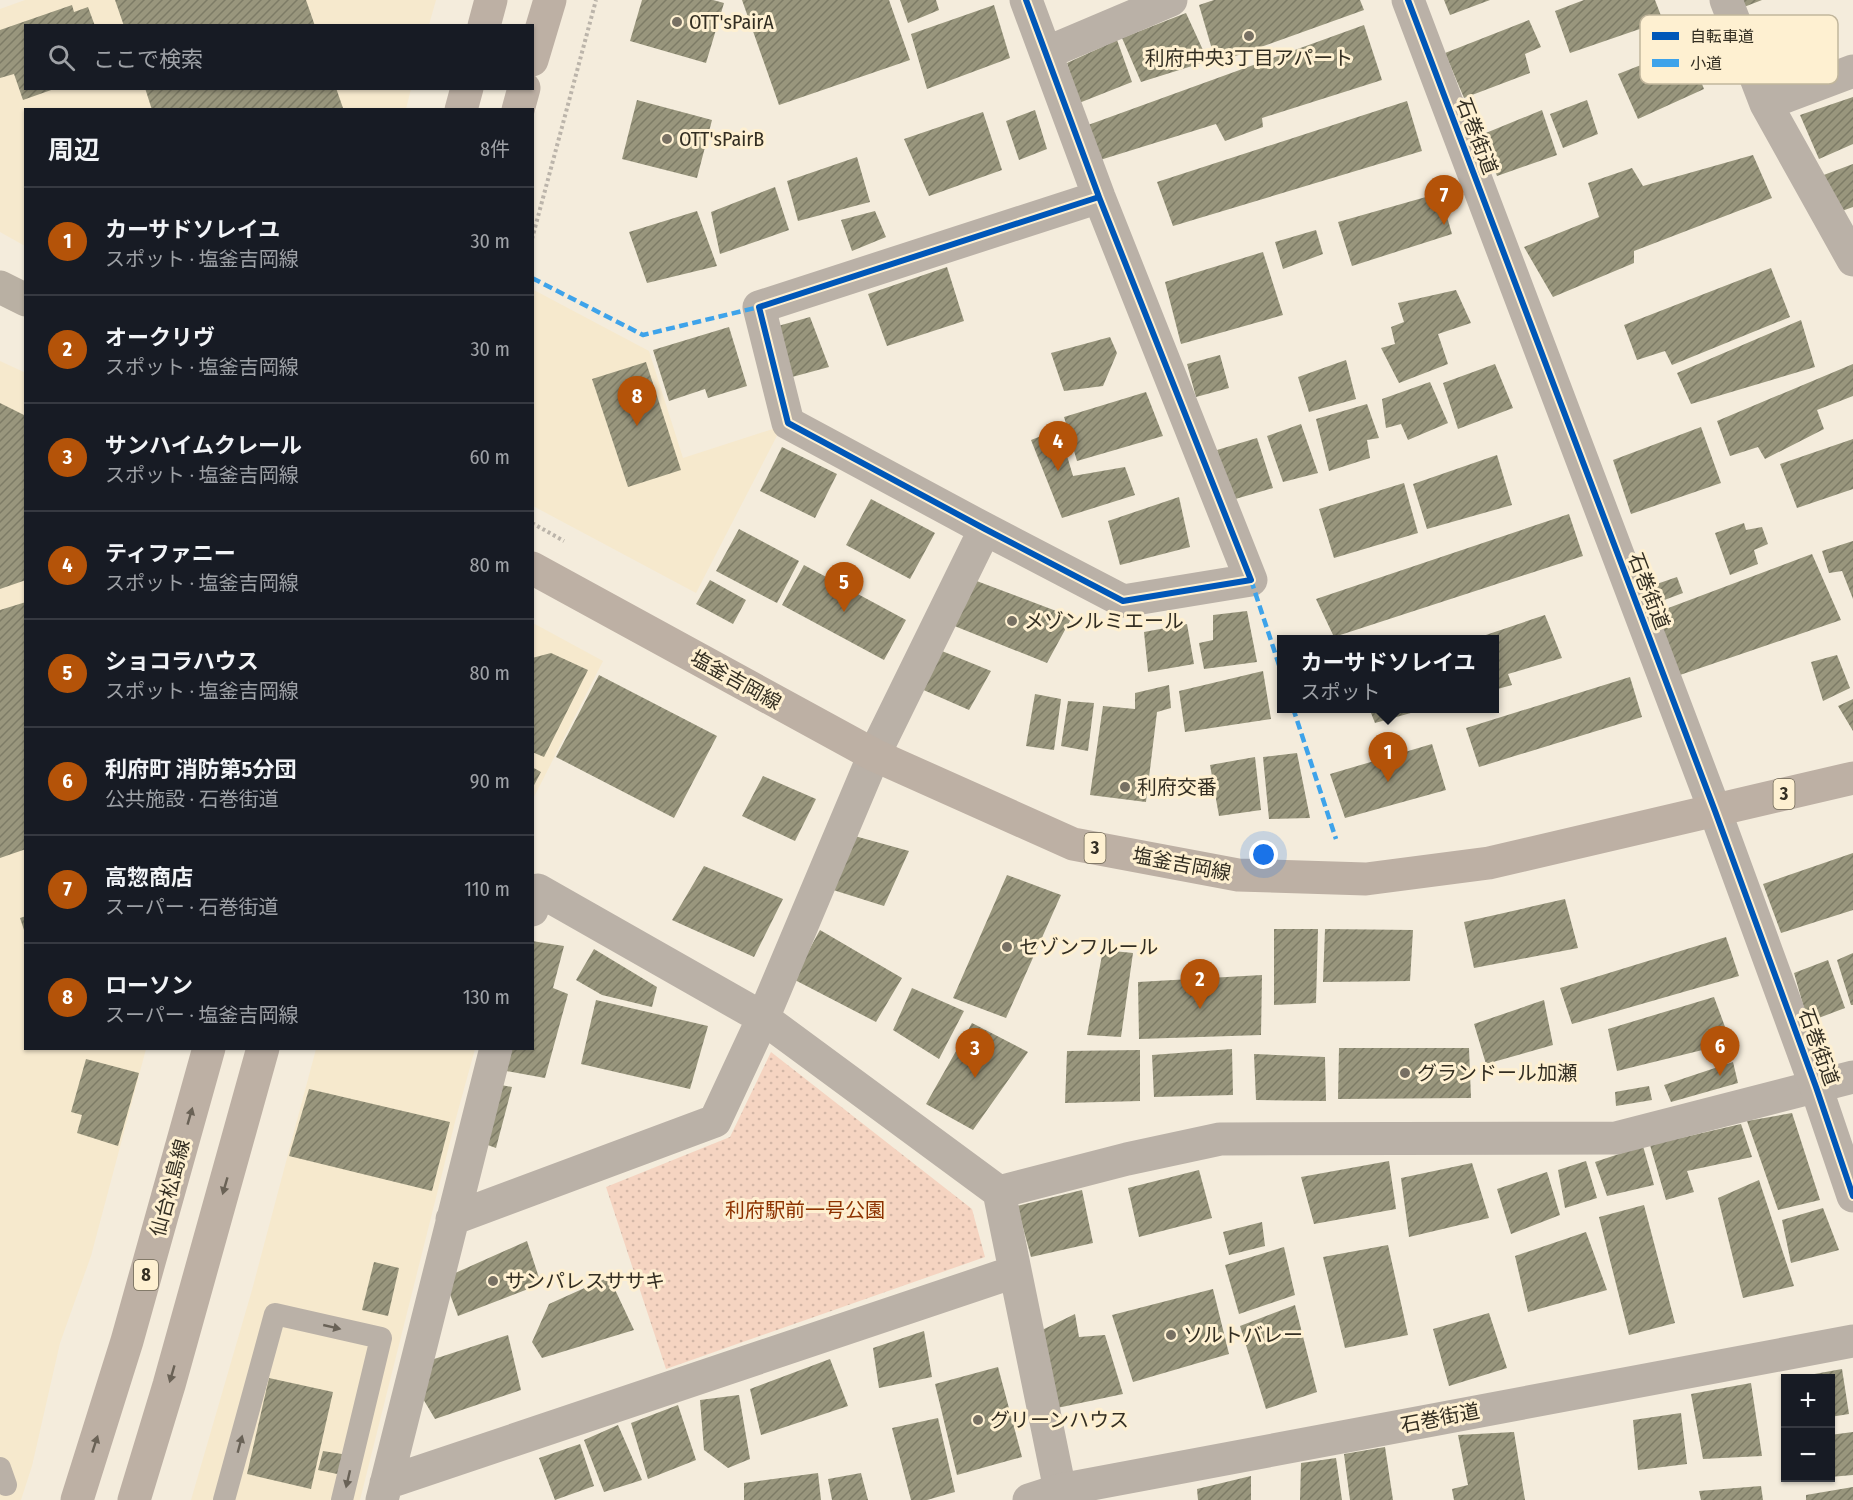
<!DOCTYPE html>
<html lang="ja">
<meta charset="utf-8">
<style>
:root{--surface:#171b24;--page:#20242c;--text:#f1f3f6;--muted:#9ea1a6;--line:#363941;--accent:#b45309}
body{margin:0;font-family:"Fira Sans Condensed","Noto Sans JP",sans-serif;background:var(--page);color:var(--text)}
.controls{position:absolute;right:18px;bottom:18px;display:grid;overflow:hidden;border-radius:0px;box-shadow:0 2px 4px #0004}
.controls button{width:54px;height:54px;display:grid;place-items:center;padding:0;border:0;border-bottom:2px solid var(--line);background:var(--surface);color:var(--text);font:30px sans-serif}
.you{position:absolute;left:1264px;top:855px;width:21px;height:21px;margin:-15px;border:4px solid #fff;border-radius:50%;background:#1a73e8;box-shadow:0 0 0 9px #1a73e833}
.badge{display:grid;place-items:center;width:39px;height:39px;border-radius:50%;background:var(--accent);color:#fff;font-size:20px;font-weight:700}
.pin{position:absolute;translate:-50% -50px;filter:drop-shadow(0 2px 3px #0008)}
.pin::after{content:'';position:absolute;top:32px;width:21px;height:18px;background:inherit;clip-path:polygon(0 0,100% 0,50% 100%)}
.popup{position:absolute;left:1277px;top:635px;width:222px;height:78px;box-sizing:border-box;display:grid;place-content:center;border-radius:0px;background:var(--surface);filter:drop-shadow(0 2px 4px #0005);font-size:20px;white-space:nowrap;color:var(--muted)}
.popup b{font-size:22px;color:var(--text)}
.popup::after{content:'';position:absolute;left:50%;top:100%;margin-left:-12px;border:12px solid transparent;border-top-color:var(--surface)}
.list{margin:0;padding:0;list-style:none}
h2{display:flex;justify-content:space-between;align-items:center;height:78px;margin:0;padding:0 24px;font-size:26px}
h2 small{font-size:20px;font-weight:400;color:var(--muted)}
.list li{display:grid;grid-template-columns:39px 1fr auto;gap:18px;align-items:center;box-sizing:border-box;height:108px;padding:0 24px;border-top:2px solid var(--line)}
.list b{display:block;font-size:22px;white-space:nowrap}
.list p{margin:0;font-size:20px;white-space:nowrap;color:var(--muted)}
.list em{font-size:20px;font-style:normal;color:var(--muted)}
.icon{flex:none;width:33px;height:33px;fill:none;stroke:currentColor;stroke-width:2;stroke-linecap:round;stroke-linejoin:round}
.map{position:relative;flex:none;width:1853px;height:1500px;overflow:hidden}
.search{position:absolute;background:var(--surface);box-shadow:0 2px 4px #0004;left:24px;top:24px;width:510px;height:66px;display:flex;align-items:center;gap:15px;box-sizing:border-box;padding:0 21px;border-radius:0px;color:var(--muted);font-size:22px}
.panel{position:absolute;background:var(--surface);box-shadow:0 2px 4px #0004;left:24px;top:108px;width:510px;height:942px;border-radius:0px}
.map>svg:first-child{display:block}
</style>
<div class="map">
<svg width="1853" height="1500" viewBox="0 0 1853 1500">
<defs>
<pattern id="grass-dots" width="8" height="8" patternUnits="userSpaceOnUse" patternTransform="scale(1.5)"><rect width="8" height="8" fill="#f5d4c1"/><path d="M2 2h.1M6 6h.1" fill="none" stroke="#d2b6a6" stroke-width="1.8" stroke-linecap="round"/></pattern>
<pattern id="building-hatch" width="6" height="6" patternUnits="userSpaceOnUse" patternTransform="scale(1.5)"><rect width="6" height="6" fill="#99967d"/><path d="M-1 1l2-2M0 6l6-6M5 7l2-2" fill="none" stroke="#7d7b66"/></pattern>
</defs>
<rect width="100%" height="100%" fill="#f4ecdc"/>
<path fill="#f6e9cd" d="M25,0h411l-7,25 -403,1v62l385,1 -5,20 -380,1 -1,136 -25,-14v-223z
M532,289l117,62 34,107 99,-32 -86,167 -163,-87z
M0,361l26,12v675l120,1 -55,207 -31,87 -28,123 -11,34h-21z
M533,623l70,38 -70,138z
M316,1049h159l-19,69 -96,382h-169l61,-210z"/>
<path fill="url(#grass-dots)" d="M771,1052l201,157 13,48 -319,112 -60,-182 124,-50z"/>
<path fill="url(#building-hatch)" d="M115,0h191l9,26h-191z
M642,0h71l11,3 -18,60 -76,-22z
M742,0h147l21,60 -131,45z
M900,0h36l3,10 -31,13z
M1214,0h146l4,10 -148,53 -17,-58z
M1444,0h46l-40,15z
M1584,0h71l8,21 -93,32 -15,-42z
M1741,0h21l-18,7z
M72,5l2,7 14,-5 7,19h-69v62l28,1 -31,11 -9,-26 -14,4v-48z
M994,5l16,53 -83,31 -16,-55z
M1186,13l22,48 -67,21 -19,-44z
M1529,20l12,27 -16,7 5,19 -66,25 -19,-45z
M1364,25l18,55 -120,38 1,9 -38,14 -9,-17 -116,36 -12,-35z
M1117,40l15,42 -53,21 -12,-40z
M1687,47l17,42 -66,30 -20,-45z
M145,88h191l7,20 -191,2z
M1853,97v47l-34,15 -19,-44z
M637,100l75,20 -15,58 -75,-19z
M1587,100l11,34 -35,14 -13,-34z
M1407,101l15,50 -249,75 -16,-44z
M1035,110l12,39 -28,11 -13,-39z
M1542,110l15,45 -60,21 -16,-41z
M983,112l19,58 -73,26 -25,-57z
M1753,155l19,43 -138,53v12l-81,34 -29,-50 75,-30 -11,-34 44,-15 11,18z
M857,157l13,45 -72,19 -11,-40z
M1853,164v43l-14,5 -18,-36z
M775,187l14,43 -69,24 -9,-42z
M1440,193l12,41 -100,32 -14,-44z
M697,211l20,55 -70,17 -18,-51z
M875,211l11,26 -34,14 -11,-31z
M1316,230l7,24 -40,15 -8,-27z
M1263,252l20,63 -102,29 -16,-62z
M947,267l17,54 -77,25 -19,-52z
M1771,268l19,49 -118,48 -7,-14 -28,9 -13,-35z
M1456,290l15,33 -33,11 10,30 -49,19 -18,-35 14,-4 -4,-17 13,-5 -6,-19z
M810,317l19,50 -37,10 -14,-51z
M1801,320l14,47 -124,37 -14,-31z
M729,327l18,59 -39,12 -3,-9 -36,12 -16,-51z
M1110,337l7,16 -14,33 -39,5 -13,-38z
M1220,355l9,33 -33,9 -9,-33z
M1346,360l10,39 -47,13 -11,-35z
M646,362l35,108 -53,17 -36,-108z
M1495,364l18,44 -55,21 -15,-46z
M1853,364v32l-36,14 7,19 -59,30 -7,-12 -28,9 -13,-35z
M1430,382l18,41 -40,17 -7,-16 -15,4 -4,-29z
M1146,392l17,44 -86,25 -13,-44z
M0,403l26,13v164l-26,9z
M1367,404l12,34 -12,2 3,18 -41,13 -13,-52z
M1301,424l17,49 -35,9 -16,-46z
M1701,427l20,56 -90,31 -18,-54z
M1059,429l14,47 52,-9 10,28 -73,23 -31,-78z
M1257,438l16,50 -41,12 -15,-50z
M1853,439v50l-56,19 -17,-44z
M782,447l55,27 -22,44 -55,-27z
M1497,455l15,50 -85,24 -14,-45z
M1404,483l14,50 -84,25 -15,-49z
M1179,497l11,50 -70,18 -12,-44z
M871,499l64,34 -25,46 -64,-34z
M1569,514l14,42 -249,81 -18,-38z
M1744,523l2,7 16,-3 6,17 -14,6 4,14 -28,11 -15,-42z
M739,529l60,32 -22,42 -61,-32z
M1853,541v58l-11,-28 -13,2 -7,-22z
M1812,554l29,66 -164,56 -22,-63z
M804,565l102,55 -22,40 -102,-55z
M1677,577l6,16 -32,12 -6,-17z
M710,580l36,20 -13,24 -37,-20z
M974,580l98,37 -25,46 -95,-38z
M26,602v247l-26,9v-248z
M1247,611l10,51 -53,7 -5,-26 14,-3v-25z
M1545,615l17,43 -54,16 4,11 -18,5v-50l-20,-1z
M1187,624l7,40 -46,8 -4,-40z
M937,649l54,22 -22,39 -50,-22z
M551,653l37,17 -44,87 -12,-5v-94z
M1837,655l13,33 -27,13 -12,-39z
M1263,671l8,48 -86,13 -6,-41z
M599,675l118,61 -43,82 -118,-61z
M1630,677l12,40 -163,50 -13,-39z
M1169,685l2,23 -14,4 -11,90 -56,-7 13,-89 32,3v-16z
M1035,694l26,5 -7,51 -28,-4z
M1853,699v32l-15,-25z
M1068,701l26,2 -6,48 -27,-5z
M1369,708h56v1l-50,14z
M1432,744l14,46 -101,28 -15,-44z
M1297,753l13,65 -41,1 -6,-62z
M1255,757l6,53 -42,6 -9,-51z
M532,767l9,5 -9,17z
M763,776l53,23 -21,42 -53,-25z
M851,835l58,16 -25,55 -54,-17z
M1853,853v57l-72,23 -18,-49z
M704,866l79,33 -29,58 -82,-37z
M1007,875l54,20 -55,123 -53,-20z
M1565,899l13,49 -104,20 -10,-46z
M26,916v17h-1l-5,-15z
M1274,929h44l-2,74 -42,2z
M1325,929l88,1 -3,51 -87,1z
M820,930l82,48 -26,44 -83,-43z
M1726,937l13,39 -167,48 -12,-36z
M532,941l32,5 -11,42 15,6 -23,84 -44,-8 5,-22h26z
M594,949l63,38 -5,20 -50,-12 -26,-15z
M1103,950l30,3 -12,84 -34,-2z
M1853,953v52h-2l-14,-45z
M1828,960l17,48 -37,14 -14,-49z
M1262,975l-1,60 -122,4 -1,-57z
M912,988l52,23 -25,48 -46,-29z
M1714,997l17,46 -114,28 -9,-42z
M596,1000l112,26 -18,63 -109,-25z
M1544,1000l9,45 -67,19 -12,-40z
M972,1023l56,29 -55,78 -47,-26z
M1339,1048h130l2,50 -133,1z
M1232,1049l1,46 -79,2 -2,-42z
M1140,1050v51l-75,2 2,-52z
M1254,1054l71,3 1,44 -70,-1z
M86,1059l53,14 -21,73 -41,-13 5,-18 -11,-3z
M1733,1062l5,21 -67,19 -7,-17z
M496,1084l16,3 -16,61 -14,-5z
M1649,1086l3,14 -36,6 -1,-14z
M309,1089l141,33 -18,69 -143,-35z
M1792,1113l28,87 -42,10 -31,-89z
M1741,1124l11,33 -65,14 7,21 -28,8 -16,-55z
M1643,1146l11,39 -47,11 -12,-34z
M1389,1161l7,48 -82,15 -13,-47z
M1586,1161l11,37 -32,10 -7,-38z
M1472,1163l17,55 -80,19 -8,-59z
M1199,1170l13,48 -73,19 -11,-49z
M1547,1172l13,43 -49,19 -14,-45z
M1759,1180l35,106 -51,12 -25,-100z
M1082,1190l11,53 -62,14 -14,-51z
M1644,1205l31,118 -46,12 -30,-118z
M1823,1208l16,42 -48,13 -9,-43z
M1262,1222l3,24 -36,9 -6,-23z
M1586,1232l21,58 -79,22 -13,-56z
M527,1241l14,43 -83,32 -14,-38z
M1388,1245l20,90 -63,13 -22,-91z
M1284,1247l11,48 -56,19 -14,-49z
M374,1262l25,6 -11,48 -26,-6z
M609,1277l25,53 -92,28 -10,-16 17,-38z
M1213,1289l16,65 -96,28 -21,-67z
M1295,1305l22,87 -51,17 -26,-83z
M1489,1313l18,55 -58,18 -16,-57z
M1075,1314l4,23 26,-2 18,59 -66,14 -17,-77z
M924,1331l8,46 -53,11 -6,-40z
M508,1335l13,55 -86,29 -16,-27 12,-32z
M830,1359l18,47 -87,29 -11,-46z
M998,1367l24,90 -65,18 -22,-91z
M1842,1369l7,45 -19,3v-39l-32,-1z
M269,1378l64,14 -22,97 -64,-15z
M1751,1383l11,73 -59,3 -12,-65z
M739,1395l11,64 -22,9 -24,-18 -4,-50z
M678,1405l18,55 -48,19 -17,-56z
M1681,1413l6,51 -49,6 -5,-50z
M938,1418l17,74 -28,8h-16l-19,-72z
M618,1425l24,55 -38,12 -20,-52z
M1514,1432l11,68h-71l-2,-11 16,-4 -10,-50z
M1853,1432v43l-23,2v-42z
M580,1444l14,42 -39,14 -16,-42z
M1385,1447l8,53h-43l-6,-46z
M323,1451l25,4 -6,20 -24,-5z
M1336,1458l6,42h-42l1,-37z
M818,1473l3,27h-77v-17z
M861,1473l7,27h-36l-4,-21z
M1251,1476v24h-53l-1,-11z
M1761,1486l2,14h-62l-2,-9z
M1853,1487v13h-47v-5z"/>
<g fill="none" stroke-linecap="round" stroke-linejoin="round">
<path stroke="#bbb4aa" stroke-width="4" stroke-dasharray="3 3" stroke-linecap="butt" d="M532,239l64,-239
M532,523l32,18"/>
<path stroke="#bab1a7" stroke-width="22" d="M0,1468l6,17
M224,1500l51,-186 106,24 -39,162"/>
<path stroke="#bab1a7" stroke-width="33" d="M1026,0l73,197 152,383 -128,21 -138,-72 -197,-106 -29,-116 340,-110
M1726,0l40,104 87,156
M1046,53l125,-53
M1766,104l87,-33
M985,529l-111,226 -111,263 236,174
M452,1219l263,-98 48,-103 -225,-128 -6,20
M386,1483l628,-211
M1060,1490l-61,-298 128,-33 93,-20 396,-1 237,-61
M382,1500l114,-452"/>
<path stroke="#bab1a7" stroke-width="33" d="M1408,0l307,811 101,276 37,109
M1029,1500l31,-10 793,-149"/>
<path stroke="#b9b0a3" stroke-width="33" d="M0,287l26,13"/>
<path stroke="#bdb0a4" stroke-width="33" d="M484,26l7,-26
M532,60l18,-60
M461,110l6,-22
M518,110l6,-22
M532,568l342,187 199,89 165,31 128,4 123,-16 364,-85
M77,1500l50,-159 82,-293
M134,1500l35,-115 94,-337"/>
<path stroke="#3ea3ea" stroke-width="4.5" stroke-dasharray="9 4.5" stroke-linecap="butt" d="M532,278l111,57 116,-28
M1251,580l31,94
M1293,708l43,131"/>
<g stroke="#fef0d1" stroke-width="10">
<path id="cycleway" d="M1026,0l73,197 152,383 -128,21 -138,-72 -197,-106 -29,-116 340,-110
M1408,0l307,811 101,276 37,109"/>
</g>
<use href="#cycleway" stroke="#0057b8" stroke-width="6"/>
</g>
<defs><path id="oneway-solid" d="M-6-.8H1V-3.2L6.5 0L1 3.2V.8H-6Z" transform="scale(1.5)"/></defs>
<g fill="#6a6256">
<use href="#oneway-solid" transform="translate(190 1116) rotate(-74)"/>
<use href="#oneway-solid" transform="translate(225 1186) rotate(106)"/>
<use href="#oneway-solid" transform="translate(172 1374) rotate(106)"/>
<use href="#oneway-solid" transform="translate(95 1444) rotate(-72)"/>
</g>
<g fill="#696257">
<use href="#oneway-solid" transform="translate(332 1327) rotate(13)"/>
<use href="#oneway-solid" transform="translate(240 1444) rotate(-75)"/>
<use href="#oneway-solid" transform="translate(348 1479) rotate(103)"/>
</g>
<g fill="#777063" stroke="#fef0d1" stroke-width="2">
<circle cx="677" cy="22" r="6"/>
<circle cx="1249" cy="36" r="6"/>
<circle cx="667" cy="139" r="6"/>
<circle cx="1012" cy="621" r="6"/>
<circle cx="1125" cy="787" r="6"/>
<circle cx="1007" cy="947" r="6"/>
<circle cx="1405" cy="1073" r="6"/>
<circle cx="493" cy="1281" r="6"/>
<circle cx="1171" cy="1335" r="6"/>
<circle cx="978" cy="1420" r="6"/>
</g>
<g text-anchor="middle" dominant-baseline="central" stroke-width="6" stroke-linejoin="round" paint-order="stroke">
<g fill="#fef0d1" stroke="#706856" stroke-width="1.5">
<rect x="1773.5" y="779" width="21" height="30" rx="4.5"/>
<rect x="1084.5" y="833" width="21" height="30" rx="4.5"/>
<rect x="134" y="1260" width="24" height="30" rx="4.5"/>
</g>
<g font-size="18" font-weight="bold" fill="#332e22">
<text x="1784" y="794">3</text>
<text x="1095" y="848">3</text>
<text x="146" y="1275">8</text>
</g>
<g font-size="20" fill="#332e22" stroke="#fef0d1" text-anchor="start">
<text x="689" y="22">OTT'sPairA</text>
<text x="1249" y="58" text-anchor="middle">利府中央3丁目アパート</text>
<text x="679" y="139">OTT'sPairB</text>
<text x="1024" y="621">メゾンルミエール</text>
<text x="1137" y="787">利府交番</text>
<text x="1019" y="947">セゾンフルール</text>
<text x="1417" y="1073">グランドール加瀬</text>
<text x="505" y="1281">サンパレスササキ</text>
<text x="1183" y="1335">ソルトバレー</text>
<text x="990" y="1420">グリーンハウス</text>
</g>
<g font-size="20" fill="#332e22" stroke="#fef0d1">
<text transform="translate(1477 136) rotate(69)">石巻街道</text>
<text transform="translate(1649 591) rotate(69)">石巻街道</text>
<text transform="translate(736 680) rotate(29)">塩釜吉岡線</text>
<text transform="translate(1182 864) rotate(11)">塩釜吉岡線</text>
<text transform="translate(1819 1047) rotate(70)">石巻街道</text>
<text transform="translate(170 1188) rotate(-75)">仙台松島線</text>
<text transform="translate(1440 1418) rotate(-11)">石巻街道</text>
</g>
<g font-size="20" fill="#8d3200" stroke="#fef0d1">
<text x="805" y="1210">利府駅前一号公園</text>
</g>
</g>
<rect x="1640" y="15" width="198" height="69" rx="9" fill="#fef0d1" stroke="#c1b69c" stroke-width="1.5"/>
<rect x="1652" y="32" width="27" height="8" fill="#0057b8"/>
<rect x="1652" y="59" width="27" height="8" fill="#3ea3ea"/>
<g font-size="16" fill="#332e22">
<text x="1690" y="42">自転車道</text>
<text x="1690" y="69">小道</text>
</g>
</svg>
<div class="controls">
<button>+</button>
<button>−</button>
</div>
<div class="you"></div>
<div class="pin badge" style="left:1388px;top:782px">1</div>
<div class="popup"><b>カーサドソレイユ</b>スポット</div>
<div class="pin badge" style="left:1200px;top:1009px">2</div>
<div class="pin badge" style="left:975px;top:1078px">3</div>
<div class="pin badge" style="left:1058px;top:471px">4</div>
<div class="pin badge" style="left:844px;top:612px">5</div>
<div class="pin badge" style="left:1720px;top:1076px">6</div>
<div class="pin badge" style="left:1444px;top:225px">7</div>
<div class="pin badge" style="left:637px;top:426px">8</div>
<div class="search"><svg class="icon" aria-label="search" viewBox="0 0 24 24"><circle cx="10" cy="10" r="6"/><path d="M15 15l6 6"/></svg>ここで検索</div>
<section class="panel">
<h2>周辺<small>8件</small></h2>
<ul class="list">
<li><span class="badge">1</span><div><b>カーサドソレイユ</b><p>スポット · 塩釜吉岡線</p></div><em>30 m</em></li>
<li><span class="badge">2</span><div><b>オークリヴ</b><p>スポット · 塩釜吉岡線</p></div><em>30 m</em></li>
<li><span class="badge">3</span><div><b>サンハイムクレール</b><p>スポット · 塩釜吉岡線</p></div><em>60 m</em></li>
<li><span class="badge">4</span><div><b>ティファニー</b><p>スポット · 塩釜吉岡線</p></div><em>80 m</em></li>
<li><span class="badge">5</span><div><b>ショコラハウス</b><p>スポット · 塩釜吉岡線</p></div><em>80 m</em></li>
<li><span class="badge">6</span><div><b>利府町 消防第5分団</b><p>公共施設 · 石巻街道</p></div><em>90 m</em></li>
<li><span class="badge">7</span><div><b>高惣商店</b><p>スーパー · 石巻街道</p></div><em>110 m</em></li>
<li><span class="badge">8</span><div><b>ローソン</b><p>スーパー · 塩釜吉岡線</p></div><em>130 m</em></li>
</ul>
</section>
</div>
